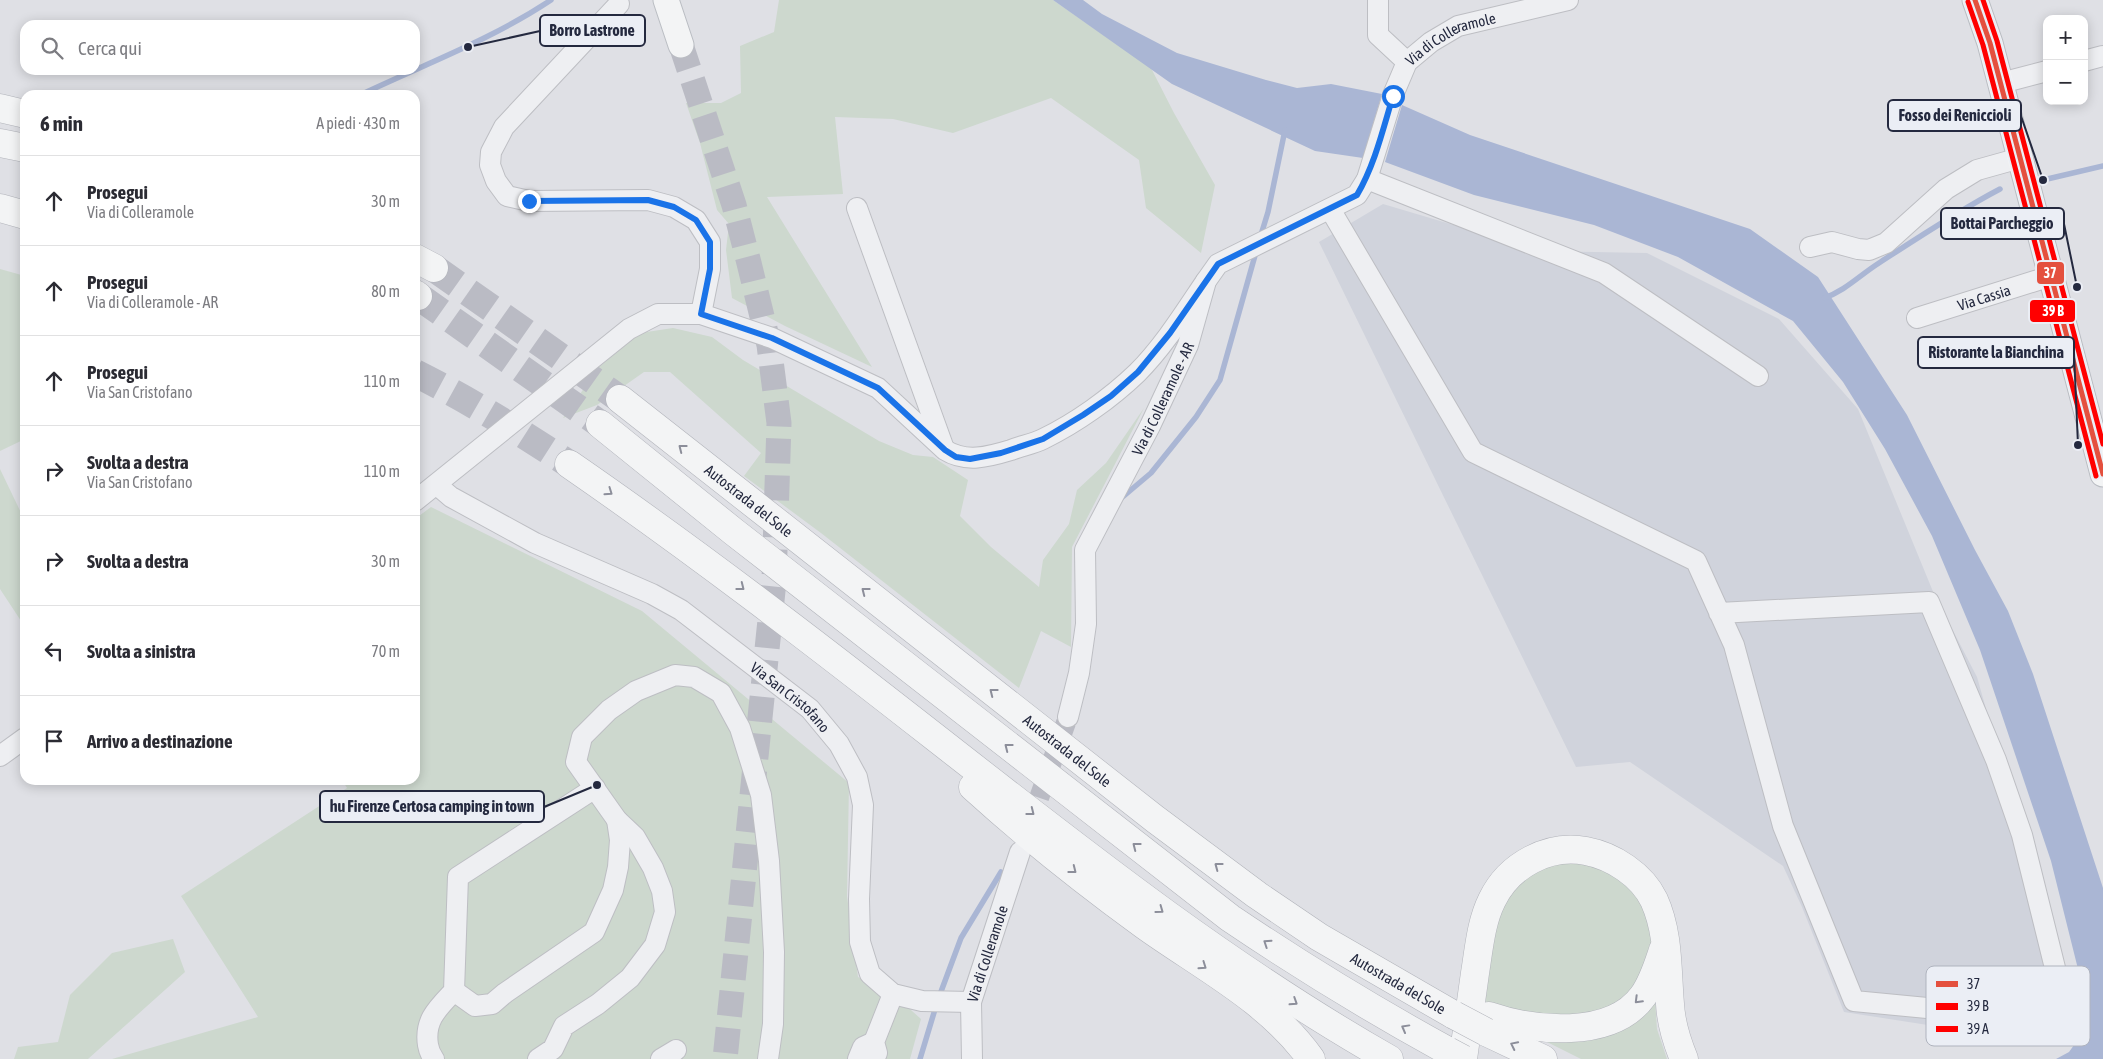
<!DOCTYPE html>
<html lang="it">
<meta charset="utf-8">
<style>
:root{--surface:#fff;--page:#f7f7f7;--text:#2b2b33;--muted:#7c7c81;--line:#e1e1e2}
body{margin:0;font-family:"Asap Condensed",sans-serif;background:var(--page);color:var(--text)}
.controls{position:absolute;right:15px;top:15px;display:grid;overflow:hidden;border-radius:10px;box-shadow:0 2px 12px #0003}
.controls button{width:45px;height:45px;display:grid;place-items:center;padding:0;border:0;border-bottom:1px solid var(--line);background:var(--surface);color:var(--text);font:25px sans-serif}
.stop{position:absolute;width:15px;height:15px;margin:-11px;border:4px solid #1a73e8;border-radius:50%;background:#fff}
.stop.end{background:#1a73e8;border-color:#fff;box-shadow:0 1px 5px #0008}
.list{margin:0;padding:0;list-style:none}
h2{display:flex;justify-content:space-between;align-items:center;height:65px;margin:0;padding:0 20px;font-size:21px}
h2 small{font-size:16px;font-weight:400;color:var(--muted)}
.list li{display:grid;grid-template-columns:32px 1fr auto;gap:15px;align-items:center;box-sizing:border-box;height:90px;padding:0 20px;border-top:1px solid var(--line)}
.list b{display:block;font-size:19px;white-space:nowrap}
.list p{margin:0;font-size:16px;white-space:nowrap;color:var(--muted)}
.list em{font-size:16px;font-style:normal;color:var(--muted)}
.icon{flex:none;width:28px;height:28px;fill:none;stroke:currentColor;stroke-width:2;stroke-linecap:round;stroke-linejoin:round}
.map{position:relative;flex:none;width:2103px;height:1059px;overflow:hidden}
.search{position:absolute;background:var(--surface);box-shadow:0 2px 12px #0003;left:20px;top:20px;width:400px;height:55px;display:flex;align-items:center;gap:12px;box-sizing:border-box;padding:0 18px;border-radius:15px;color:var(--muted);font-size:19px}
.panel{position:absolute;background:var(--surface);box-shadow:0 2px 12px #0003;left:20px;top:90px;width:400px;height:695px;border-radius:15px}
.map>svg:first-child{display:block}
</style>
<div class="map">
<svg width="2103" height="1059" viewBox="0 0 2103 1059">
<rect width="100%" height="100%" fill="#dfe0e5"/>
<path fill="#d0d3dc" d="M1383,204l158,47 106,2 132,66 79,90 76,185 43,83 88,311v32l-21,23 -200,-31 -42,-105 -19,-41 -153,-104 -54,5 -257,-525z"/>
<path fill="#cdd8ce" d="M779,0h274l98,68 23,45 41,72 -14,68 -55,-45 -7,-48 -88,-62 -98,35 -60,-14 -58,-2 8,77 -76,3 105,170 -87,-41 -53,-28 -6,-48 3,-26 -12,-14 -17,-67 -14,-40h35l20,-10 -1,-47 34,-14z
M0,269l25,7v163l-25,12z
M673,328l39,9 31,23 136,81 34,14 20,2 35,23 -8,36 31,31 48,40 4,-27 26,-36 8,-34 29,-27 38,-55 -72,139 -1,100 -30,-16 -22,57 -198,-155 -77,-57 17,-23 -91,-81h-26l-47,33 -34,13 36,-51 41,-34z
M0,469l25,52v106l-25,-38z
M431,507l211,104 207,172 -2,113 11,81 35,17 28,25 -11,40h-798l146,-42 -77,-121 166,-108 -5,-8h73v-261z
M1592,862l15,6 35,29 10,44 -3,5 -2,24 -24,31 -47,20 -92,-13c12,-55 -3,-123 66,-142 14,-4 28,-1 42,-4z
M173,939l12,33 -97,87h-74l4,-12 40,-5 12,-47 42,-42z
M1655,998l2,31 10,30h-86l-36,-18z"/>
<path fill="#aab6d4" d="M1053,0h30l19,14 75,39 89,27 31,8 34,-4 51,10 -19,64 -48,-7 -143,-67z
M1402,105l68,30 280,94 68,48 89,138 68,135 33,61 25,63 70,214v171h-47l13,-7 18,-25 -4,-38 -32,-128 -71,-211 -48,-114 -47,-87 -42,-67 -50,-61 -115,-64 -84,-32 -120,-30 -89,-33z"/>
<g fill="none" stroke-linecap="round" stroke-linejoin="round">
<path stroke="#aab6d4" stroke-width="5.5" d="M360,95c65,-31 131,-55 191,-95
M2043,180l60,-14
M1260,238l8,-26 17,-82
M1824,298c21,-7 36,-23 55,-35 40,-26 79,-52 121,-74
M1119,500l32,-27 45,-56 24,-37 36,-128
M939,997l22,-59 40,-66
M920,1059l16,-53"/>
<path stroke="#babbc4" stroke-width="20" stroke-dasharray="20 10" stroke-linecap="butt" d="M1029,826l39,-109"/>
<path stroke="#babbc4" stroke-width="25" stroke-dasharray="25 12" stroke-linecap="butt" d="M681,45l53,160 15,58 20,82 10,78 -5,158 -49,478"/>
<path stroke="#babbc4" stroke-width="28" stroke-dasharray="28 14" stroke-linecap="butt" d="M434,268l186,131
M418,296l182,128
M415,373c54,27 104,58 154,91"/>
<g stroke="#bdbec3" stroke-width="22">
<g id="minor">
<path d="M1378,0v35l29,27"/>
<path d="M619,4l-115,123 -13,25 -1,13 6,16 11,15 22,5 119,-1 26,7 22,13 14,22v27l-9,45"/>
<path d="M2084,61l19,-5"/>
<path d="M2001,83l46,-12"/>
<path d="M1367,179l237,94 154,103"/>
<path d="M857,208l86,238"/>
<path d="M1330,209l143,243 223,109 38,84 49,181 71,175 177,17 28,-11 -2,-31 -35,-141 -26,-75 -67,-158 -210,11"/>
<path d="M1810,247l22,-5 26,7 11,1 17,-7 60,-54 31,-19 43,-12"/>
<path id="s1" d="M1917,318l134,-42"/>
<path id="s2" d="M437,485l14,12 84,46 117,51 29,16 129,99 29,35 18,33 6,28 -4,94 1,43 10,32 23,20 29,7 49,1"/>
<path d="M415,501l214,-172 29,-15h43l71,24 106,50 67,62c21,13 43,7 66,0 10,-4 22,-6 32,-11 33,-16 68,-41 94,-66 27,-27 48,-61 69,-92"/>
<path id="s3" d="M1068,717l11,-44 7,-49 -1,-74 65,-124 38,-81 18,-64 12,-17 139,-69 10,-16 26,-84 14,-33 24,-20 27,-16 110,-26"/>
<path d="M0,756l25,-18"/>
<path d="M454,991l21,15 17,-2 13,-11 89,-61 19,-42 5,-23 2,-27 -3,-20"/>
<path d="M434,1059c-4,-5 -5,-8 -6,-14 -4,-25 10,-37 26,-54l4,-114 137,-89"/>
<path d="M538,1059l15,-10 11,-23 34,-22 32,-26 25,-33 10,-33 -3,-21 -9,-23 -18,-31 -18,-17 -41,-58 6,-25 27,-27 27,-19 39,-16 19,2 27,16 19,35 21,67 8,66 5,91 -1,72 -5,35"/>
<path d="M661,1059l15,-9"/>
<path d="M858,1059l5,-12 11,-5"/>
<path d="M874,1059l3,-6 -3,-11 19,-48"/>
<path id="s4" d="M972,1059l-1,-57 49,-150"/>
</g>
</g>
<g stroke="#babdc3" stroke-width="27">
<path id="major" d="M666,0l15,45
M1975,0l15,43 113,431"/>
</g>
<g stroke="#b1b3ba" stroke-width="29">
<g id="highway">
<path d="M0,108l25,6"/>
<path d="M0,143l25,5"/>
<path d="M0,208l25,7"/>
<path d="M415,258l19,10"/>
<path d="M415,294l3,2"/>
<path id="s5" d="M620,399l535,420 102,76 62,42 135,78"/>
<path d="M600,424l134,108 496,386c71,48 143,92 218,133"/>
<path d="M569,464c126,87 247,180 367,274 146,114 291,229 453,321"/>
<path d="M973,787c54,49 112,95 171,138 57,41 125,75 167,134"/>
<path d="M1489,1016c44,15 122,24 154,-20 10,-14 15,-31 20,-46"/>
<path d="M1486,1032l57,27"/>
<path d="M1463,1059c4,-29 8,-57 12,-86 4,-25 6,-51 17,-73 17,-35 56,-56 94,-49 27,5 56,24 68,49 15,33 13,69 16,104 1,19 7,38 14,55"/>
</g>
</g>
<use href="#minor" stroke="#eeeff2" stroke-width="20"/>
<use href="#major" stroke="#f3f4f5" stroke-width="25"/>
<use href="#highway" stroke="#f3f4f5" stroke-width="28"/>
<g stroke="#b1b3ba" stroke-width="29" stroke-linecap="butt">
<path id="highway-bridge" d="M1454,1015l32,17
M1448,1051l15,8"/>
</g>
<use href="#highway-bridge" stroke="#f3f4f5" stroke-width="28"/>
<g stroke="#ebeef5" stroke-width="9">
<path id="bus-1" d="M1975,0l15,43 113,431"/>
</g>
<g stroke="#ebeef5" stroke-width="9">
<path id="bus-2" d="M1968,2l15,43 113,431"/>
</g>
<g stroke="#ebeef5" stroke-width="9">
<path id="bus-3" d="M1983,0l14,41 106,403"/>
</g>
<use href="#bus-1" stroke="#e4503e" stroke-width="5"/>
<use href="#bus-2" stroke="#f00" stroke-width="5"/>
<use href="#bus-3" stroke="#f00" stroke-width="5"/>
</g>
<defs><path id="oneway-chevron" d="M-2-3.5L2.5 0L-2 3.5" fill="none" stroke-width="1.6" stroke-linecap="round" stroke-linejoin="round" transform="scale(1.25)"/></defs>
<g stroke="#8c8e9a">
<use href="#oneway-chevron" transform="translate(682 448) rotate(-142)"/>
<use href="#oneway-chevron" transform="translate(609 492) rotate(35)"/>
<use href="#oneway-chevron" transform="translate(741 587) rotate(38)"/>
<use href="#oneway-chevron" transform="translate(865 591) rotate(-142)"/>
<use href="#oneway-chevron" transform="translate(993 692) rotate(-142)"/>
<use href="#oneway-chevron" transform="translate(1008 747) rotate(-142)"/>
<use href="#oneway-chevron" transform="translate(1031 812) rotate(38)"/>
<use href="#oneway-chevron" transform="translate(1136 846) rotate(-142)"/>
<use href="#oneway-chevron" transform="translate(1218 866) rotate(-143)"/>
<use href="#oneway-chevron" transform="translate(1073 870) rotate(38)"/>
<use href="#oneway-chevron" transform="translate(1160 910) rotate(36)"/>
<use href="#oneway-chevron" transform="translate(1267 943) rotate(-146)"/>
<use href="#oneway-chevron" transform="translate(1203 966) rotate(35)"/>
<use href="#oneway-chevron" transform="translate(1638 1000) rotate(135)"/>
<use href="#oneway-chevron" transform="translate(1294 1002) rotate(33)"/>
<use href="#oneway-chevron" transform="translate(1405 1028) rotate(-151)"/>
<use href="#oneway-chevron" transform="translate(1514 1045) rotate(-154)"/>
</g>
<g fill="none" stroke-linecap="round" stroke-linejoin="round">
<path stroke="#1a73e8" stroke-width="6" d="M529,201l119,-1 26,7 22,13 14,22v27l-9,45 71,24 106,50 67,62 11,7 14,2 31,-6 42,-14 40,-24 28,-19 27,-24 32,-39 48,-69 139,-69c18,-31 26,-66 36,-99"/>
</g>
<g text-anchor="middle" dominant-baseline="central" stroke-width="4" stroke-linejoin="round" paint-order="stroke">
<g font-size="15" fill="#24293f" stroke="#ebeef5">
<text stroke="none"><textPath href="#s3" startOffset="834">Via di Colleramole</textPath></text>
<text stroke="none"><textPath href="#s1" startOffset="70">Via Cassia</textPath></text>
<text stroke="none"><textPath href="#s3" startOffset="339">Via di Colleramole - AR</textPath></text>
<text stroke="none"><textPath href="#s5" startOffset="164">Autostrada del Sole</textPath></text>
<text stroke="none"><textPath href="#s2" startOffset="415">Via San Cristofano</textPath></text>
<text stroke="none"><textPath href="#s5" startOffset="569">Autostrada del Sole</textPath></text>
<text stroke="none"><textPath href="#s4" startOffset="108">Via di Colleramole</textPath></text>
<text stroke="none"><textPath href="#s5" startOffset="974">Autostrada del Sole</textPath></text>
</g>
</g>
<rect x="1926" y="966" width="164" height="80" rx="8" fill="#ebeef5" stroke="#afb3be" stroke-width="1"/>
<rect x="1936" y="981" width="22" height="6" fill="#e4503e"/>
<rect x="1936" y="1003" width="22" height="7" fill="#f00"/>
<rect x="1936" y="1026" width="22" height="6" fill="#f00"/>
<g font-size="14" fill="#24293f">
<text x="1967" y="989">37</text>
<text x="1967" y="1011">39 B</text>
<text x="1967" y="1034">39 A</text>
</g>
<path fill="none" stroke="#24293f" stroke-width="2" d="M468 47L540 31M2043 180L2021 116M2077 287L2064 224M2078 445L2074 353M597 785L544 807"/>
<g fill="#24293f" stroke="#ebeef5" stroke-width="2">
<circle cx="468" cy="47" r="5"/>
<circle cx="2043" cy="180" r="5"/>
<circle cx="2077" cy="287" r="5"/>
<circle cx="2078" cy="445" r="5"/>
<circle cx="597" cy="785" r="5"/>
</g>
<g fill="#ebeef5" stroke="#24293f" stroke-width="2">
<rect x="540" y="15" width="105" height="31" rx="5"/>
<rect x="1888" y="100" width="133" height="31" rx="5"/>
<rect x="1941" y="208" width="123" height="31" rx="5"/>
<rect x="1918" y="337" width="156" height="31" rx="5"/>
<rect x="320" y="791" width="224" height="31" rx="5"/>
</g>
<g font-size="16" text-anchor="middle" font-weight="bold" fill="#24293f">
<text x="592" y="36">Borro Lastrone</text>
<text x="1955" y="121">Fosso dei Reniccioli</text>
<text x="2002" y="229">Bottai Parcheggio</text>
<text x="1996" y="358">Ristorante la Bianchina</text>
<text x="432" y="812">hu Firenze Certosa camping in town</text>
</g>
<g stroke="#ebeef5" stroke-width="2">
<rect x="2036" y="261" width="29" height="24" rx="5" fill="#e4503e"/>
<rect x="2029" y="299" width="47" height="24" rx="5" fill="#f00"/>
</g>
<g font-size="14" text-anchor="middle" font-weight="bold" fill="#fff">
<text x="2050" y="278">37</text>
<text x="2053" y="316">39 B</text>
</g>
</svg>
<div class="controls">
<button>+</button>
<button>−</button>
</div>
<div class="stop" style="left:1393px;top:96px"></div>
<div class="stop end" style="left:529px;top:201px"></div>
<div class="search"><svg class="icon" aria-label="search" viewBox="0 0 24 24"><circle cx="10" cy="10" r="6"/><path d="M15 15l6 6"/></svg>Cerca qui</div>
<section class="panel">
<h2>6 min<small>A piedi · 430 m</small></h2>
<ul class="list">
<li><svg class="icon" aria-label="ahead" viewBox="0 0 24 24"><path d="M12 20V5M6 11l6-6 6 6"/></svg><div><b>Prosegui</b><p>Via di Colleramole</p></div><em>30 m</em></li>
<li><svg class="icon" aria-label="ahead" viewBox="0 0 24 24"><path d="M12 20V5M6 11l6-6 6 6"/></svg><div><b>Prosegui</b><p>Via di Colleramole - AR</p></div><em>80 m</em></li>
<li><svg class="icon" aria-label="ahead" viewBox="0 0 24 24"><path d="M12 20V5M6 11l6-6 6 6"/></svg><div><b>Prosegui</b><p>Via San Cristofano</p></div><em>110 m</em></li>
<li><svg class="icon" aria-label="right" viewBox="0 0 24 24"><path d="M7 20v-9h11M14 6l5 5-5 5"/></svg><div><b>Svolta a destra</b><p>Via San Cristofano</p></div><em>110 m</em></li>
<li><svg class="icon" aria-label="right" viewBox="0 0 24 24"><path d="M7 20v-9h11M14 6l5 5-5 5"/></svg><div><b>Svolta a destra</b></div><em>30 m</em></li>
<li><svg class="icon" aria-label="left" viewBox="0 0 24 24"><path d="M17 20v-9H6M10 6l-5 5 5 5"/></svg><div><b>Svolta a sinistra</b></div><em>70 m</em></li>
<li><svg class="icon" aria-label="arrive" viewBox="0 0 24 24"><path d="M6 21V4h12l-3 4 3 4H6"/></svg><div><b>Arrivo a destinazione</b></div></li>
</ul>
</section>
</div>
